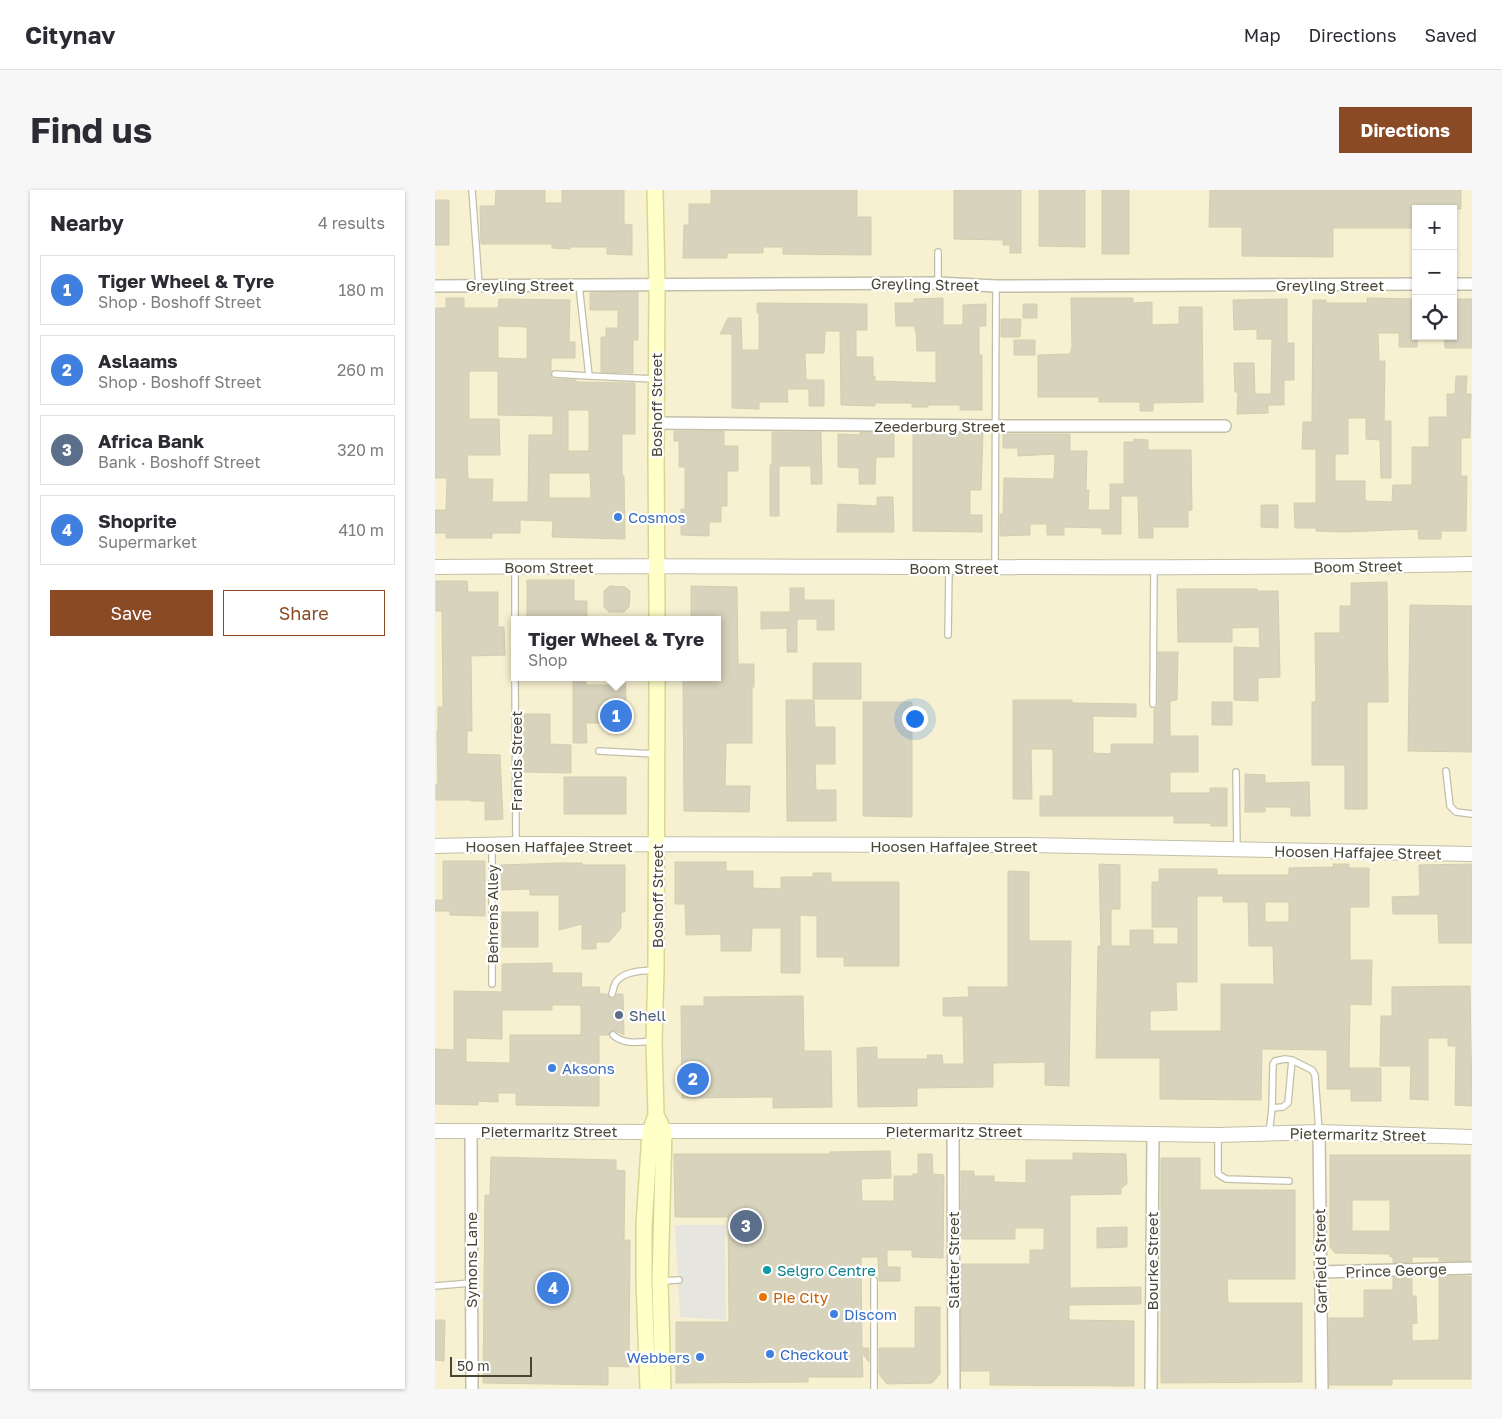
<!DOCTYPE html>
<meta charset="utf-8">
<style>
:root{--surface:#fff;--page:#f7f7f7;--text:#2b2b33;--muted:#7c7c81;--line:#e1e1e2;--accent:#8a4a26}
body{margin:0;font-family:"Golos Text",sans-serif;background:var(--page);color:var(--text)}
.controls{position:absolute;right:15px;top:15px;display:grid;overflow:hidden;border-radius:0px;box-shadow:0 1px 4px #0004}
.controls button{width:45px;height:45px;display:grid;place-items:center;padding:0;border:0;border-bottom:1px solid var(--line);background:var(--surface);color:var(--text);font:25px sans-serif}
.scale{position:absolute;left:15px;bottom:12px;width:82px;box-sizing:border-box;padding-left:5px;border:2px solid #494636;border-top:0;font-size:14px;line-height:18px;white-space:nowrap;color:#494636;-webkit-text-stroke:4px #fff;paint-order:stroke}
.you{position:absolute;left:479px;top:528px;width:18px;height:18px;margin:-12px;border:4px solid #fff;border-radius:50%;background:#1a73e8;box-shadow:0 0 0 8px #1a73e833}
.badge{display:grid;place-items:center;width:32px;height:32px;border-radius:50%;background:var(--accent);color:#fff;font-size:16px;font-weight:700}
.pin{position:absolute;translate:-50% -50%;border:2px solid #fff;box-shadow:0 1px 5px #0006}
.popup{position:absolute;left:76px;top:426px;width:210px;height:65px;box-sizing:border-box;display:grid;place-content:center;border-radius:0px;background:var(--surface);filter:drop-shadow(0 1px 4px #0005);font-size:16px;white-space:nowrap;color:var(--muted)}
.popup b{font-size:19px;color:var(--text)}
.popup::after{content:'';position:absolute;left:50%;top:100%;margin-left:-10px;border:10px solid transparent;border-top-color:var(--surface)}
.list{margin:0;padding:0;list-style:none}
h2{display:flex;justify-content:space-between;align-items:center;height:65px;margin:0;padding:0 20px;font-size:21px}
h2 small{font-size:16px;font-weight:400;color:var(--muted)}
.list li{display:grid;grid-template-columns:32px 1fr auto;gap:15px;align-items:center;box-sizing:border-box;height:70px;margin:0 10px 10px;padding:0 10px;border:1px solid var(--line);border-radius:0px}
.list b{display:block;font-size:19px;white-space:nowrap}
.list p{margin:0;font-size:16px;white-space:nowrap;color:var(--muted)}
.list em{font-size:16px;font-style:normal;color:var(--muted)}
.actions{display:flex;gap:10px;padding:15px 20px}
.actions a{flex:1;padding:11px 0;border:1px solid var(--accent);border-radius:0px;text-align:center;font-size:18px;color:var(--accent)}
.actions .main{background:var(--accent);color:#fff}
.icon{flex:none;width:28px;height:28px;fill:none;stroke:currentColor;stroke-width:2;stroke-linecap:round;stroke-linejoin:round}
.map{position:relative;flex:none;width:1037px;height:1199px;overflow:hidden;border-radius:0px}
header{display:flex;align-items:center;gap:30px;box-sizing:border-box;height:70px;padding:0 25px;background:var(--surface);border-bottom:1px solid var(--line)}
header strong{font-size:24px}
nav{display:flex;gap:28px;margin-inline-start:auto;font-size:18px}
.intro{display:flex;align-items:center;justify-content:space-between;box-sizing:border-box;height:120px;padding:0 30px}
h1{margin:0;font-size:35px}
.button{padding:12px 22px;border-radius:0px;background:var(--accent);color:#fff;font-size:18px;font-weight:700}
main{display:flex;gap:30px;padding:0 30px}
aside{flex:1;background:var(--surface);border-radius:0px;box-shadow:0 1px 4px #0004}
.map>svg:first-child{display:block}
</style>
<header>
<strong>Citynav</strong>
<nav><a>Map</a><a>Directions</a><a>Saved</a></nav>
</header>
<div class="intro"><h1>Find us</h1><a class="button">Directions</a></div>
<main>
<aside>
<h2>Nearby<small>4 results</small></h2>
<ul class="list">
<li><span class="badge" style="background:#3f7fe0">1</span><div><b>Tiger Wheel &amp; Tyre</b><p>Shop · Boshoff Street</p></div><em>180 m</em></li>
<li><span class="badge" style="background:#3f7fe0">2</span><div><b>Aslaams</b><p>Shop · Boshoff Street</p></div><em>260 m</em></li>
<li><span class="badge" style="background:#5c6f8a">3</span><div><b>Africa Bank</b><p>Bank · Boshoff Street</p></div><em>320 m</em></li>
<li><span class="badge" style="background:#3f7fe0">4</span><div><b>Shoprite</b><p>Supermarket</p></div><em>410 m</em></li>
</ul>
<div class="actions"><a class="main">Save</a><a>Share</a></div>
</aside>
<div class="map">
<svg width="1037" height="1199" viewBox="0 0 1037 1199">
<rect width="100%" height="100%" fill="#f5f4e8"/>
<path fill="#f8f1d1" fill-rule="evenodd" d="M0,0h1037v1199h-1037zM981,19h37v127h-37zM80,430h202v57h-202z"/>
<path fill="#e6e5e0" d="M240,1035h50l1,95 -46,-3z"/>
<path fill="#d8d3bc" stroke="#d3ceae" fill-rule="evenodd" d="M61,0h49v13h17v-13h62v34l8,1v30l-25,-1v-7h-37v2l-18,-1v-4h-71l-1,-38h15z
M276,0h146v27h14v38l-88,-1v-7h-20v6h-36v5h-44l1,-33h5v-21h22z
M519,0h67v63h-11v-8h-7v-5l-49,-1z
M604,0h46v57l-46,-1z
M667,0h27v64h-27z
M775,0h251v19h-45v19h-83v29l-91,-1v-29h-33z
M0,10h14v45h-14z
M203,102v48h-5v33l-32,-1v-35h5v-9h12v-18h-28v-17z
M11,108h18v10h34l1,-9 71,1 -1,42h6v16h-24v21l25,1v2l59,1v51h-13v42h2l1,63 -73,-2 1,-16 -33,-1v13h-28v5h-46v-5h-11v-23h11l1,-32h-12v-170h11zM63,136l29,1v32l-29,-1zM34,181h29v44l55,1v19h-24l-1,67h-36l1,-23h-25l-1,-24h33l-1,-36h-30zM133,220h21v41h-21zM114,283h41l1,25h-42z
M508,108v27h20v-20l23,-1v22h-7v29h3v55h-22v-5h-32v2h-16v-4h-37v3l-34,-1 -1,-74h-15l-1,22h-19l1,27h18v26h-15v-17h-22l1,13h-29v7l-27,-1v-74h-12l8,-16h13l1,32h17v-37h-2v-10l110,1v26h-11v27h17v19h2v5l61,2v-32h-19l-1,-20h-1v-5h-19l-1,-23h19v-4z
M636,108h62v5l19,-1v23l27,-1v-17h23l1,95 -50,1v8h-13v-9h-41v-5h-61v-42l32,-1 2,-7z
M932,108l49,1 1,48h-18v-14h-21l1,28h6l-1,60h7v57h-10l-1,-38 -14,-1v-21h-18v36h-13v27h30v20l27,1 1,-17h19v-38h17v-30h18v-23h8l1,-18h11l-1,18h5l-1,44h-9v38h6l-1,55h-25v8h-22l-1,-10 -75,3 -27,-1v-3h-21l-1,-25h22v-54h-14l1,-27h9l1,-122h13v3h41z
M852,109v44h7v37h-10v25h-16v8l-31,1 1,-22h-3l-1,-29h20l1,31h16l1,-55h-15v-10l-23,1 -1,-30z
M1018,109h19v49h-27l-1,-12h9z
M588,114h14v14h-14z
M566,129h20l-1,18h-19z
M579,150h21v15h-21z
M239,241h50v15h14v25h-11v35h-6v16h-12v14l-28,-1v-26h4v-42h-6v-26h-5z
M337,242h49l1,52h-11v-18h-32v50h-9v-51h2z
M425,242l34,1v24h-18l-1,27h-16v-16l-21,-1v-33l22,1z
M478,243h70l-2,57h-11v25h12v17l-69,-1z
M568,244h67v17h17l-1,39h3l-1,20h22v-26h14v-42h10v-3l14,1v10h43l1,60h-4v17h-35v11h-14l-1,-42h-17v38h-19v-6l-38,-1v8h-17v-11h-17v11l-30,1v-22h3l1,-36 50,1 1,-25 -37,2v-8h-15z
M442,307h16l1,35h-57l1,-28 39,2z
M826,315h17v23l-17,-1z
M92,390h47v21h13v19h-60z
M1,391h31l1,11h30v35h6l1,28 -34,1 1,75h-5v23l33,1 3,64 -18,1v-19h-14v-1h-35v-16h2l-1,-53h1v-24h5l-1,-96h-6z
M952,392l1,120h-21v107h-22v-44h-33v-63h4l-1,-69h25v-27h11v-23z
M175,396l15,1 5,4 -1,16 -5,5h-15l-5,-5v-16z
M256,396l46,1 1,77h16v23h-2v56h-26l-1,43h25l-1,26 -65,-1 -1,-134h34v-58h-26z
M355,398h14v12h30v30h-17v-11h-20v33h-10v-24l-26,1v-17h29z
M742,399h80v2h21l2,86 -22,1v23l-24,-1v-53l26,1 -1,-21 -27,1v14h-54z
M975,415l62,1v146l-64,-1z
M723,462h20l-1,48 -7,1v35h28v36h-28v21h40v-5h17v38h-16v-3h-37v-7h-134v-20h13v-47h-22l1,50h-19v-99h59v3l64,1v13l-43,-1v37l18,1v-10h43v-35l4,-2z
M378,473h48v36h-48z
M138,487h13v8h25v-8h14l2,46h-41l1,20h-14z
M351,510h28l1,27h20v37h-20l1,26h20v31h-49z
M428,512h49v115l-49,-1z
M777,512h20v23h-20z
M89,524h26v30l21,1v28l-48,-1z
M810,584l20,1v8l44,-1 1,34h-19v-9h-26v5h-20z
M129,587h62v37h-62z
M8,671h42v55l-35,-1v-4h-15v-11h8z
M240,672h51v9h27v17l28,1v-12h32v-4h18v9h68v84h-55v-9h-27v-41l-17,-1v58h-19v-45h-29l-1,23h-30v-17l-35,1 -1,-31h-10z
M123,673h24v2h43v47h-4v16l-12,14h-13v7h-14v-25l-23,6v-35h-29v-6l-28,1 -1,-25z
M664,674l21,1v44h-9v37h19v-16h23v14h25v-17h-26v-45h7v-13h58v6h72v-7l45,-1 -1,-3h16v4h20v39h-19v53h22l-1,45 -21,-1 -1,64h32v33h-30v-12h-24v-39l-65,-1 -1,51 -101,-1v-41h-64l2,-112h3zM762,706h26v6h25l1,44h24l1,38h-53v47h-71v-20l27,-1 -1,-28h21zM830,712h24v20h-24z
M1037,674v79h-33l-1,-29h-45l-1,-17 28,-1 -1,-31z
M573,681l21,1v69h42l-2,145 -24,-1v-23l-52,1v24l-76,1v18l-59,1 -1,-59 20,-1v12h51l-1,-4h15l1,9h21l-1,-48h-20v-18l26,-1 -1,-10h40z
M67,722h36v35h-36z
M117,773v10h30l-1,14h18l1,7h7l4,5 4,-1 2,-4h6l1,41 -11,-5 -3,2 -2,3h-9v71l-83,-1v-12h-18v9l-20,-1v4l-43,-1v-55l19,1v-59l48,1v-28zM117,815h29v30h-71v28l-44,-1v-24l36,1v-29h50z
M1035,796l2,120 -17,-1 1,-59h-8v-8h-20v62l-18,-1 1,-33h-31l1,-50h11v-29z
M368,806l1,55h27l1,56 -59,1v-11l-91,1 -1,-92h23v-9z
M455,961l1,27 -30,1 1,22h32v-25h19v-2h5v-20h14l1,20 11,1 -1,83 -31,-1v-7h-25v17h13v14h-21l-1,-24h-17l1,91h7v14l-7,-9 1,24h-55v5l-132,1v-61h53l-1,-105h-53l-1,-63h156v-2z
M638,963l53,1 1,30 -6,4v6l-51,1v93l71,-1v17l-72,1v15l65,1v65l-144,-1v-14h-29v-107h69v-14h14v-22h-29v11h-54v-68h13v5h20v6l32,1v-23h47z
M895,965h140v106h-31v-4h-27v5l-19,1v-6h-3v-3l-55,-1 -5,-6zM917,1010h38v31h-38z
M56,967l125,3v10l9,1 -1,69h6l-1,127 -21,-1v19l-125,-2 2,-188h5z
M726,968h39v32h95v89h-68l1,24h74v79l-141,1z
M692,1037v20l-30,1v-20z
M1004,1086h32v103h-79v6h-63v-67h35v-28h29v-12l19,-1v19h4l1,27 -5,1v17l27,-1z
M480,1117h25v67l-8,9 -45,1 -8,-10v-26h36z
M0,1130h10l-1,41 -9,-1z"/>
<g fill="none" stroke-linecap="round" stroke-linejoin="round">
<g stroke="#c2bfa9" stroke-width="8">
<path id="service" d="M37,0l7,95
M503,93v-31
M144,95l10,91 66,3
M120,184l34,2
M80,376v54
M560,376l1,-280
M513,445l1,-67
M80,487l1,166
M718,514l1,-136
M164,561l56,3
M1011,581l4,35 6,6 16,2
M801,582l1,77
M57,794v-138
M177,804c1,-3 2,-9 4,-12 8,-11 26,-11 38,-12
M178,845c11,10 26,7 40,6
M837,918l1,-44 2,-3 10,-2 7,1
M834,944l3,-26 11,-1 5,-4 4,-43 20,10 3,5 4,57
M783,945v39l8,5 63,2
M439,1090v109
M227,1091l17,-1
M0,1096l36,-3"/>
</g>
<g stroke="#c2bfa9" stroke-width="14">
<path id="minor" d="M1018,94h19
M0,96l503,-3 58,3 420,-2
M221,233l338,3h231
M36,941l1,258
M518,941l1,258
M884,942l3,257
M885,1082l152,-4
M716,1199l2,-256"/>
</g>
<g stroke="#c2bfa9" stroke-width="16">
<path id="tertiary" d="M0,377c346,-3 691,4 1037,-3
M0,656l81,-2 513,1 443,9
M0,941l215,1
M229,941h289l265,4 101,-3 153,5"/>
</g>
<g stroke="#d9d694" stroke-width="18">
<path id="secondary" d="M220,0l2,93 -1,165 1,172
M221,925l8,16 -4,150 3,108
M213,1199l-4,-107v-56l6,-94 6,-17 -2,-74 2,-71 1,-293"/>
</g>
<use href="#service" stroke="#fff" stroke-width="5.5"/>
<use href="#minor" stroke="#fff" stroke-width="11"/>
<use href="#tertiary" stroke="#fff" stroke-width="14"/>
<use href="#secondary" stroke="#ffffc8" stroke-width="15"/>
</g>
<g fill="#3f7fe0" stroke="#fff" stroke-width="2">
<circle cx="183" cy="327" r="5"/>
<circle cx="117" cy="878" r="5"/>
<circle cx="399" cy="1124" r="5"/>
<circle cx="335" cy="1164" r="5"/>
<circle cx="265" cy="1167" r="5"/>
</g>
<circle fill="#5c6f8a" stroke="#fff" stroke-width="2" cx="184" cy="825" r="5"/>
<circle fill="#0f9aa8" stroke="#fff" stroke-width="2" cx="332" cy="1080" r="5"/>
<circle fill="#e8710a" stroke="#fff" stroke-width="2" cx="328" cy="1107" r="5"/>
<g text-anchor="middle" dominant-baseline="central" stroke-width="4.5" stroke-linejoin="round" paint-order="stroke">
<g font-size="15" fill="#494636" stroke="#fff">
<text transform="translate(490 94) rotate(1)">Greyling Street</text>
<text x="85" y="95">Greyling Street</text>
<text x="895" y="95">Greyling Street</text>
<text transform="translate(221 215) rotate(-90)">Boshoff Street</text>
<text x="505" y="236">Zeederburg Street</text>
<text transform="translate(923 376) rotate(-1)">Boom Street</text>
<text x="114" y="377">Boom Street</text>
<text x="519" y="378">Boom Street</text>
<text transform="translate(81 571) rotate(-90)">Francis Street</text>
<text x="114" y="656">Hoosen Haffajee Street</text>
<text x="519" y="656">Hoosen Haffajee Street</text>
<text transform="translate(923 662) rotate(1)">Hoosen Haffajee Street</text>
<text transform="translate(222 706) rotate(-90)">Boshoff Street</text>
<text transform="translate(57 724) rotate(-90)">Behrens Alley</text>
<text x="114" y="941">Pietermaritz Street</text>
<text x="519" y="941">Pietermaritz Street</text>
<text transform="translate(923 944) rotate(1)">Pietermaritz Street</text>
<text transform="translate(36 1070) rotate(-90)">Symons Lane</text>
<text transform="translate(518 1070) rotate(-90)">Slatter Street</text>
<text transform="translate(717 1071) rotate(-90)">Bourke Street</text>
<text transform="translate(885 1071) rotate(-91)">Garfield Street</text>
<text transform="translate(961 1080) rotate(-2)">Prince George</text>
</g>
<g font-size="15" fill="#366cbe" stroke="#fff" text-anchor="start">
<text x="193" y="327">Cosmos</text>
<text x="127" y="878">Aksons</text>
<text x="409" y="1124">Discom</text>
<text x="345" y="1164">Checkout</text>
<text x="255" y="1167" text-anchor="end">Webbers</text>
</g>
<g font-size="15" fill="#4e5e75" stroke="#fff" text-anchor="start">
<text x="194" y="825">Shell</text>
</g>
<g font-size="15" fill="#0d838f" stroke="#fff" text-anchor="start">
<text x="342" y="1080">Selgro Centre</text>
</g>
<g font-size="15" fill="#c56008" stroke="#fff" text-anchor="start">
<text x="338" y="1107">Pie City</text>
</g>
</g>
</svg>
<div class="controls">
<button>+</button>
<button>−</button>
<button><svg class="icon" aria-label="locate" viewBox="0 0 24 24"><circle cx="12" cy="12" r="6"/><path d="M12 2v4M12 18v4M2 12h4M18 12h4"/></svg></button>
</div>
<div class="scale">50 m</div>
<div class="you"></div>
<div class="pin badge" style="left:181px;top:526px;background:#3f7fe0">1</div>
<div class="popup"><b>Tiger Wheel &amp; Tyre</b>Shop</div>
<div class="pin badge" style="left:258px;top:889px;background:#3f7fe0">2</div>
<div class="pin badge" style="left:311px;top:1036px;background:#5c6f8a">3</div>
<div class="pin badge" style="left:118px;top:1098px;background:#3f7fe0">4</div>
</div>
</main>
